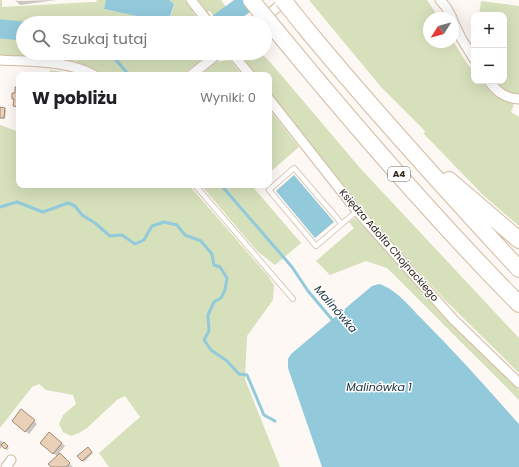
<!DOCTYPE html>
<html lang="pl">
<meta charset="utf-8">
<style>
:root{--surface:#fff;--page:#f6f6f6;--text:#202124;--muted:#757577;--line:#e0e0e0}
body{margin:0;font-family:Poppins,sans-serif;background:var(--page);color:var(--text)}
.controls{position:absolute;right:12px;top:12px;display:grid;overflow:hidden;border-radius:8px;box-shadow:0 4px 16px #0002}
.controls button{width:36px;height:36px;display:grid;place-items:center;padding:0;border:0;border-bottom:1px solid var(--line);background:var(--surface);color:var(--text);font:20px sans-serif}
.compass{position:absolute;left:423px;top:12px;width:36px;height:36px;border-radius:50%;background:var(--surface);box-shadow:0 4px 16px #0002;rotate:233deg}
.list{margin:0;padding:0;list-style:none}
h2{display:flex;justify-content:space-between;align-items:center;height:52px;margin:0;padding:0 16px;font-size:17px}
h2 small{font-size:13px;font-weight:400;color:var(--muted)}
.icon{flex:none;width:22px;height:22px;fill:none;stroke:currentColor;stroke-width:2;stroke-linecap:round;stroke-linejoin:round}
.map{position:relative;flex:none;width:519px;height:467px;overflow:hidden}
.search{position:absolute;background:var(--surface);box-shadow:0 4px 16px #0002;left:16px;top:16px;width:256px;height:44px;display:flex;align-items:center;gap:10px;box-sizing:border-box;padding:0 14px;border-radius:22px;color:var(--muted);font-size:15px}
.panel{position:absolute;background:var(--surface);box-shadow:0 4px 16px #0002;left:16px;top:72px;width:256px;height:116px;border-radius:8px}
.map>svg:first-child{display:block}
</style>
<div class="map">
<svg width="519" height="467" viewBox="0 0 519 467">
<rect width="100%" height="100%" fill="#fdf8f3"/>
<path fill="#d6e0bb" d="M0,0h2v7l91,-5h3l1,-2h9l-2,9 64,14h-145v30h187l-28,22h-79l-13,-7 -15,-7 -75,-6z
M169,0h16l15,23h-31l5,-19z
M198,0h23l16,23h-18l-9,-12 -3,1z
M309,0h118l12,18h-10v24h24v-1l15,24 6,6v10h9l13,15 18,8 -3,8 8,5v109l-35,-30 -60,-62 1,-3 -44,-44z
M481,1l38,5v89l-17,-3 -8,-11h10v-66h-25z
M239,53h22l10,10 89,105 159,170v35l-75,-74 -58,-63 -56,-67 -61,-77v-17h-14l-15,-19z
M230,60l12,15h-42l16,-13z
M50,70l32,5h-32z
M269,109l30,38 -30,26z
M0,125l19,7v53h170l79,91 6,9 -1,15 -26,36 -2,43 35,88h-171l-10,-14 41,-36 -15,-21 -8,4 -30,28 -8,5 -8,3 -8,-4 -4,-8 4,-9 13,-11 -3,-9 -27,-5 -7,-6 -7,3 -32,41z
M201,185h54l-2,2 48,56 -26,22 -18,-14z
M355,218l20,20 69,79 75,73v10l-132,-132 -21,-7 -36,14 -14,-14 38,-33 -5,-6z"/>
<path fill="#92cadb" d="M106,0h63l5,4 -6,19 -64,-14z
M294,175l40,47 -19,16 -39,-47z
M379,284c17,5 30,22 42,34 34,34 66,70 98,106v43h-197l-34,-99v-9l3,-5 81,-68z"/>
<path fill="#0003" d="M15,0l3,1 38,-1 -36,5z
M0,108l6,2 -1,9 -5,-1z
M34,421l3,3 -8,10 -13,-10z
M0,440l9,8 -2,2 -5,-4 -2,3z
M62,443l3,3 -6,7 14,14h-21l6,-10 -13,-11z
M88,448l5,5 -9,9 -5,-6z"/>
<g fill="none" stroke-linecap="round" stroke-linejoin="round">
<path stroke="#92cadb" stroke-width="3" d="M110,53l19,22
M221,185l71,82 16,24 27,32
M0,207l17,-5 26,10 25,-9 7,3 7,9 13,8 15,13 12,-1 13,9 9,-4 8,-14 12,-4 13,3 8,10 16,6 11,13 2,11 6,2 7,11 -2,12 -4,8 -7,4 -6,13 1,16 -5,9 7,10 16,11 12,13 8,1 17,40 11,6"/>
<path stroke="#92cadb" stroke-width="19" d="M219,23l31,-23
M0,29l23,2"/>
</g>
<path fill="#ead0b7" stroke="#a08871" d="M15,87l4,1v19l-6,-1 1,-7h-2v-6h3z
M0,107l5,1 -1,10h-4z
M21,409l14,11 -10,12 -13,-11z
M49,432l13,11 -9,11 -13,-11z
M4,442l4,4 -3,3 -4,-4z
M88,447l4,5 -10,9 -5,-5z
M60,453l10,10 -4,4h-15l-3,-3z"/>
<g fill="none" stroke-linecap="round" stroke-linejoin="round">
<g stroke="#d4bba3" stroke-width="6">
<path id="service" d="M195,185l98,114
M342,224l-48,-56 -25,22 47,56 41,-35"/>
</g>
<g stroke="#d4bba3" stroke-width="11">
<path id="minor" d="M191,0l18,23
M440,0l6,7 6,11
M453,21l8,17 13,21
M257,23l30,-23
M232,53l18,22
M0,60c31,2 66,0 94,15
M191,75l28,-22
M489,81c8,11 16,17 30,18
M269,99l88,112 96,108 66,64
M6,467l5,-7"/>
</g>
<g stroke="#d4bba3" stroke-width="18">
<path id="motorway" d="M303,25c69,84 142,164 216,244
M284,40c75,91 152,180 235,264
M449,180l70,60"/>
</g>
<use href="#service" stroke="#fff" stroke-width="4.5"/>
<use href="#minor" stroke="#fff" stroke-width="9"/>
<use href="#motorway" stroke="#fff" stroke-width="16"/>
<g stroke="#d4bba3" stroke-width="18" stroke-linecap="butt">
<path id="motorway-bridge" d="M251,0l33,40
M283,0l20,25"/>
</g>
<use href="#motorway-bridge" stroke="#fff" stroke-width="16"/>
</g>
<g text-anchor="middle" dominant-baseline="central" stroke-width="3" stroke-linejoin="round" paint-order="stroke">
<rect fill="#fff" stroke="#6f6861" stroke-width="1" x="388" y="167" width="22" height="14" rx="3"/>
<g font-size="9" font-weight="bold" fill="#31271d">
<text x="399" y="174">A4</text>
</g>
<g font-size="10" fill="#31271d" stroke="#fff">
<text transform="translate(389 245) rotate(49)">Księdza Adolfa Chojnackiego</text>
</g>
<g font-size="11" font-style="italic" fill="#133038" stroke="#fff">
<text transform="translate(336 309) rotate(49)">Malinówka</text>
<text x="379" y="387">Malinówka 1</text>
</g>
</g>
</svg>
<div class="controls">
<button>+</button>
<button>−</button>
</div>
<svg class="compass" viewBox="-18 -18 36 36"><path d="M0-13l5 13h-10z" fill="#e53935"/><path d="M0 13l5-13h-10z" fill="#757577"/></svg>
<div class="search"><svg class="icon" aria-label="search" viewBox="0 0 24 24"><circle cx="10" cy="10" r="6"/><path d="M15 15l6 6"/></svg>Szukaj tutaj</div>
<section class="panel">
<h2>W pobliżu<small>Wyniki: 0</small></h2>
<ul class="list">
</ul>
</section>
</div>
